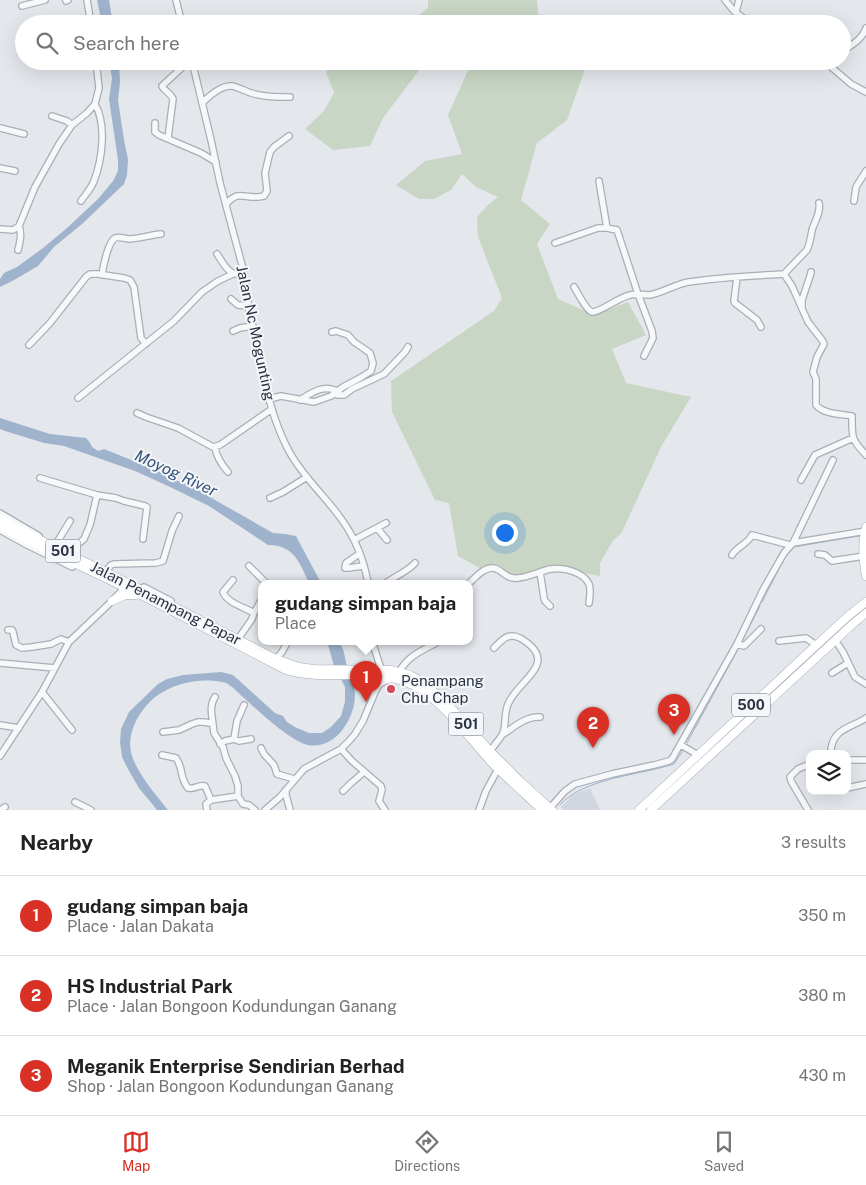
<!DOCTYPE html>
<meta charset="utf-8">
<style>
:root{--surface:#fff;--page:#f2f2f2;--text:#222;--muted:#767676;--line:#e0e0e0;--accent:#d93025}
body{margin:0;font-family:"Public Sans",sans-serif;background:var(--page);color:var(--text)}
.controls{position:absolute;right:15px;bottom:15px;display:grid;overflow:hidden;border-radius:10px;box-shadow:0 5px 20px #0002}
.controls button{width:45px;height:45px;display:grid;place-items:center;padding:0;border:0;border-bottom:1px solid var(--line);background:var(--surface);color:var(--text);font:25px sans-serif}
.you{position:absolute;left:504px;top:532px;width:18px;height:18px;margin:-12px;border:4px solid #fff;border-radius:50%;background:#1a73e8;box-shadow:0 0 0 8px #1a73e833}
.badge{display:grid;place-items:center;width:32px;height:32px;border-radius:50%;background:var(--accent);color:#fff;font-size:16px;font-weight:700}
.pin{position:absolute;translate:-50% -41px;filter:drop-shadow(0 1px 2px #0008)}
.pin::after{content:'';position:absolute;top:26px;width:18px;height:15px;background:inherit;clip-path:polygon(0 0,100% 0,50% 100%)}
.popup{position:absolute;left:258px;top:580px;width:215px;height:65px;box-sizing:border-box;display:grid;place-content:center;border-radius:10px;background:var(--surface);filter:drop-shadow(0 1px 4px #0005);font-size:16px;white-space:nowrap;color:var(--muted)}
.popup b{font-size:19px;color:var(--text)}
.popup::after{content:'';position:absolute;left:50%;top:100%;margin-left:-10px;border:10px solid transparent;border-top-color:var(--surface)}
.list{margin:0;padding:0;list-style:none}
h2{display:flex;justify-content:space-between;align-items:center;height:65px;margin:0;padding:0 20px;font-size:21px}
h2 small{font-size:16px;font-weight:400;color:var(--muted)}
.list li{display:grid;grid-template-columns:32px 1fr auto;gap:15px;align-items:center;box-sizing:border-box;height:80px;padding:0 20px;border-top:1px solid var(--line)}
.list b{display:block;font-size:19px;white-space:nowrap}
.list p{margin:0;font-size:16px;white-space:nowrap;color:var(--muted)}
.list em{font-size:16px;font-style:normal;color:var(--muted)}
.icon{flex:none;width:28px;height:28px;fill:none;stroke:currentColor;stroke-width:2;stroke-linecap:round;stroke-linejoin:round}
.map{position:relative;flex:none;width:866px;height:810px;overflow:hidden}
.search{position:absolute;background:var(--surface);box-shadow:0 5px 20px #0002;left:15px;right:15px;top:15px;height:55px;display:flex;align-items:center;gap:12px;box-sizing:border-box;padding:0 18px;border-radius:28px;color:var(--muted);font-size:19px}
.sheet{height:305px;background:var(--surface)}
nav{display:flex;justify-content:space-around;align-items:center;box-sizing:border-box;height:70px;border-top:1px solid var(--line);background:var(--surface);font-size:14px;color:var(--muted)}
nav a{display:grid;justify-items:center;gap:2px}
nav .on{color:var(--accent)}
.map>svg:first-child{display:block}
</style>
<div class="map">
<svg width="866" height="810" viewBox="0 0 866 810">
<rect width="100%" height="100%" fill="#e4e7ec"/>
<path fill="#d2d6de" d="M590,788l10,22h-36l-3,-3 13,-13z"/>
<path fill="#c9d6c5" d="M428,0h109v2l2,18 25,4h-156l20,-16z
M333,61h93l-43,57 -13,28 -37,4 -28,-21 19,-18 10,-18 -8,-21z
M471,61h117l-21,59 -30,23 -16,57 29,24 -13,20 21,55 36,16 34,-13 18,33 -34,14 14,34 65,14 -30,50 -39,85 -10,10 -12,21v13l-42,-8 -38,8h-11l-8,-5h-16l-27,-15 -9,-53 -14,-3 -43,-88 -1,-31 103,-70 8,-13 -24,-61 -1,-20 11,-12 10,-8 -22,-10 -14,-13 -11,16 -17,9h-15l-23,-14 29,-24 37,-7 -14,-39 24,-53z"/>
<path fill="#9fb4cc" d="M97,0h12l4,24h-11z
M109,61h10l1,21 -2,18 6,40 4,19 -1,16 -3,9 -42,40 -28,23 -16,19 -24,14 -14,7v-8l4,-6 13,-6 26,-19 24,-20 31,-29 15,-18 5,-10v-11l-9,-61 3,-21z
M0,418l50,16 36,4 4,5 2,4 6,4 6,-2 52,21 26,13 5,1 86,49 12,1 11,2 25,47h-12c-9,-20 -15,-38 -41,-38l-59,-39 -41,-20 -33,-15 -71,-25 -20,-3 -39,-12 -5,-2z
M327,641h11c1,2 3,4 4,6 3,6 3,13 5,19 2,9 8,19 8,29 0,24 -20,55 -47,50 -20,-4 -59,-43 -76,-58 -3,-2 -6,-5 -10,-5 -19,-4 -43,0 -59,10 -19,10 -37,38 -32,60 4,19 25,43 37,58h-11l-18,-22 -11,-19 -6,-12 -2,-15 1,-13 8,-17 29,-28 9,-5 16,-4 38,-3 12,3 42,38 8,3 4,6 8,5 14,6h13l9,-6 10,-11 4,-14v-15l-11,-21z"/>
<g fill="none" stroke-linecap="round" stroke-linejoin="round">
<path stroke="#9fb4cc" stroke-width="1" d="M793,547l66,-11
M762,602l25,-49
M741,643l19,-37
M687,743l51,-94
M560,805c23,-27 81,-30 114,-41l8,-12"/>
<g stroke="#a9aeb7" stroke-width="8">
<path id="minor" d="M87,0l4,24
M176,0l6,24
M725,0l9,11 17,13
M66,1l2,-1
M22,6l23,-6
M736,12l3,-12
M842,52c9,-7 20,-12 24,-24
M192,61l19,79 9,43 22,82 6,34v7c13,49 17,102 42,147 14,25 36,44 52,67 13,18 22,41 26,63
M816,61l14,5 21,18 15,8
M202,103c7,-7 20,-18 30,-17 6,1 13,5 19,7 13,4 25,4 39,4
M52,116l15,5 5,4
M155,123v9l4,3 42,18 15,9
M0,128l24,6
M168,138l5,-39c-2,-6 -9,-8 -11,-13l27,-25
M0,168l15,3
M599,181l8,47 10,2 21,64 14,37 1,7 -9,18
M81,201c4,-6 10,-12 13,-20 8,-21 13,-56 1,-77
M854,201l2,-14 10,-16
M226,204c13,-14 16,-6 32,-7l6,-1 3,-5 -2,-18 5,-21 4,-5 15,-11
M0,229l13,1 6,-4 16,-39 24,-43 13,-19 15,-12 8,-9 4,-16 -3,-27
M555,243l43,-15h9
M18,250c2,-8 4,-16 1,-24
M217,254c9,13 10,20 27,22
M784,274l8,12 16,36 14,18 2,4 -7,13 -4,15 3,7v26c7,9 25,9 36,11 0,22 -1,23 14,39
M784,274l23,-24c3,-7 4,-13 5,-20 3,-9 9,-18 7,-27
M102,275c1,-8 6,-33 13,-37 4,-2 10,1 15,1 11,-1 21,-4 31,-5
M737,277l-3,24 1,2 22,17 4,7
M574,287c4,6 12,23 18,25 7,1 27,-15 38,-17 6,-2 12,0 19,0 14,-2 26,-11 40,-13 31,-5 63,-6 95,-8
M231,299l7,6 10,1
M802,308v-8l8,-24 1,-4
M233,331l7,-3 13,-2
M29,345l21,-22 36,-46 4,-3h8l26,4 6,2 4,7 7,51 5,6
M334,394l5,1h5l8,-6 32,-15 21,-22 3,-5
M78,398l96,-77 28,-29 16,-11 15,-7
M269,399l12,-3 33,6 17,-6 12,-9 17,-9 11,-7 2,-8 -3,-10 -10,-7 -6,-4 -6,-7 -12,-4 -4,1
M300,400c11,-7 24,-16 37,-9
M137,413l9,4 32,11 35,19 7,-2 52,-36
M215,447c1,9 7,18 13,25
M40,478l57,17
M801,480l14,-25 38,-17
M270,498l13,-6 24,-15
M0,513l39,23
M377,528l10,12
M0,530l27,15 45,22 4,-3
M354,540l32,-17
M793,543l40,-83
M56,544l14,-23
M70,551l14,-12 6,-14 7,-30 19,3 8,3 21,5 2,1 -4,32
M359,554l-13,9 -1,5h3l15,-2
M818,554l7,1 7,6 32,-5
M732,555c4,-8 16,-11 20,-20l38,10
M249,566l17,17
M107,570l4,-5 3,-1 42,-1 7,-2 9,-30 7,-15
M540,572l4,26 1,3 5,5
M233,580l-10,12c4,11 21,15 31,21l-2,6 -14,20
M386,583c9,-7 21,-11 29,-20
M469,583c5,-4 9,-9 14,-12 18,-10 18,9 35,7 11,-1 22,-7 33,-9 13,-2 32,3 38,15 2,6 1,13 0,19
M144,587l27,14
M254,613l8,-14
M8,630h4l1,2 3,13 6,3 10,-1 19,-3 10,-5 8,3
M835,640l8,12 12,25 11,7
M372,641l9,28
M779,641l27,-3 10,7
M737,644l7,2 17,-17
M276,659l6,-7 6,-11
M0,663l55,5
M399,672c9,-16 22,-21 37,-29l1,-2
M832,673l16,-10
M370,675l4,10 1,7
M42,692l30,38
M0,725l19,3
M213,725c-1,-10 -4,-19 2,-28
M163,732l16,-2 13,-6 6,-2h5l7,1 3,2 1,8 9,14 3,11 9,18 3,10v10l5,8 6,1 6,5
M502,735c12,-8 24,-19 38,-18
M234,739l5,2 12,-2
M220,744l5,-3 9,-2 3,-18 7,-16
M681,745l17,10
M261,748l3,6 10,11 3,9 17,5
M341,749l11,12 29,25 1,4 -3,11 6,9
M831,749c3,-21 20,-21 35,-31
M490,751c4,-5 8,-10 12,-16 5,-8 1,-23 7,-33 11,-23 52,-40 11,-64 -12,-6 -18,2 -26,10
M162,755l14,3c8,11 3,19 12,30 6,2 11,-4 17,-2l6,14
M0,756l42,-64 27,-50 43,-41 15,-16
M847,760h19
M847,788l19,-4
M286,790v5l4,15
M343,791l7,-7 14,-12
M75,802l16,8
M550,808l15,-17 10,-7 37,-10 42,-9 15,-4 3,-2 65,-115 26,-54 21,-37 9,-10 73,-12
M1,810l4,-3
M207,810l-1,-6 5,-4 27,-4
M265,810l15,-13 24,-28 37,-20 8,-8 6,-7 8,-13 12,-29 4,-7 6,-4 9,-2
M479,810l7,-19 12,-22
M808,810l-17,-29 -1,-4 8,-8 12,-5"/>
</g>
<g stroke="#a3abb8" stroke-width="9">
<path id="major" d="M0,518l22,13 108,53 146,75 23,8 15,2 76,1 20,5 11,6 23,19 46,51 29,29 33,30
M0,526l78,39 63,30 145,75c35,11 74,0 110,9 38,8 70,56 96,84 16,16 33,31 50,47
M866,527c-4,15 -3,33 0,49
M112,601l13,-6h11
M639,810l171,-159 37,-34 19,-15
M651,810l204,-188 11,-9"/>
</g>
<use href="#minor" stroke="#f7f8fa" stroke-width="5.5"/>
<use href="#major" stroke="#fff" stroke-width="8"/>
</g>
<circle fill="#d1495b" stroke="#f4f6f9" stroke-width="2" cx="391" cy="689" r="5"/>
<g text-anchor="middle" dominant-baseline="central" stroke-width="4" stroke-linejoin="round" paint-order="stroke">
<g fill="#f4f6f9" stroke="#676e7b" stroke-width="1">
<rect x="45.5" y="539.5" width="35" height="23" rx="4"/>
<rect x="732" y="693.5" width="38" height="23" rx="4"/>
<rect x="448.5" y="712.5" width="35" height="23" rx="4"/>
</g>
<g font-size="14" font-weight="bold" fill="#2b3445">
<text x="63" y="551">501</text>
<text x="751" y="705">500</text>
<text x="466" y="724">501</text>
</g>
<g font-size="15" fill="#2b3445" stroke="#f4f6f9">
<text transform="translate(256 333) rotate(78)">Jalan Nc Mogunting</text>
<text transform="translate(166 603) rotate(27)">Jalan Penampang Papar</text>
</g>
<g font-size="15" fill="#2b3445" stroke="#f4f6f9" text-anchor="start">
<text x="401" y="680">Penampang<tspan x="401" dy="17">Chu Chap</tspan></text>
</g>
<g font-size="16" font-style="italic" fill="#34527a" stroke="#f4f6f9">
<text transform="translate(176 473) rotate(25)">Moyog River</text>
</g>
</g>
</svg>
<div class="controls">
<button><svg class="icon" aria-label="layers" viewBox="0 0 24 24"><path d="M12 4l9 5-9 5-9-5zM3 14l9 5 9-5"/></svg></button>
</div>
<div class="you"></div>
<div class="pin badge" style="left:366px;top:702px">1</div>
<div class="popup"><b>gudang simpan baja</b>Place</div>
<div class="pin badge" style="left:593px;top:748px">2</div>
<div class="pin badge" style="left:674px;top:735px">3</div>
<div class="search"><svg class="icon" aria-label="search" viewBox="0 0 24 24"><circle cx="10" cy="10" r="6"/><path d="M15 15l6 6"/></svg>Search here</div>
</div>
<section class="sheet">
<h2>Nearby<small>3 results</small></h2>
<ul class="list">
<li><span class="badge">1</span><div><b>gudang simpan baja</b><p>Place · Jalan Dakata</p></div><em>350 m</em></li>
<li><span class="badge">2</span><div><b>HS Industrial Park</b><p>Place · Jalan Bongoon Kodundungan Ganang</p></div><em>380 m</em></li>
<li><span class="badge">3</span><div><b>Meganik Enterprise Sendirian Berhad</b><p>Shop · Jalan Bongoon Kodundungan Ganang</p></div><em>430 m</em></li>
</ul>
</section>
<nav>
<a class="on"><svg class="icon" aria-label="map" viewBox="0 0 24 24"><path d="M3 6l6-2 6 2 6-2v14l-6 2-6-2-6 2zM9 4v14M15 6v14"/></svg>Map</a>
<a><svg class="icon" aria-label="directions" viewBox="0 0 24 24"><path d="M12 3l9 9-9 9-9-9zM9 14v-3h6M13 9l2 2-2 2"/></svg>Directions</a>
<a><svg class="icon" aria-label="saved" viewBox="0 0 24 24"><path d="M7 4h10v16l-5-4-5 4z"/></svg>Saved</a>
</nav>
